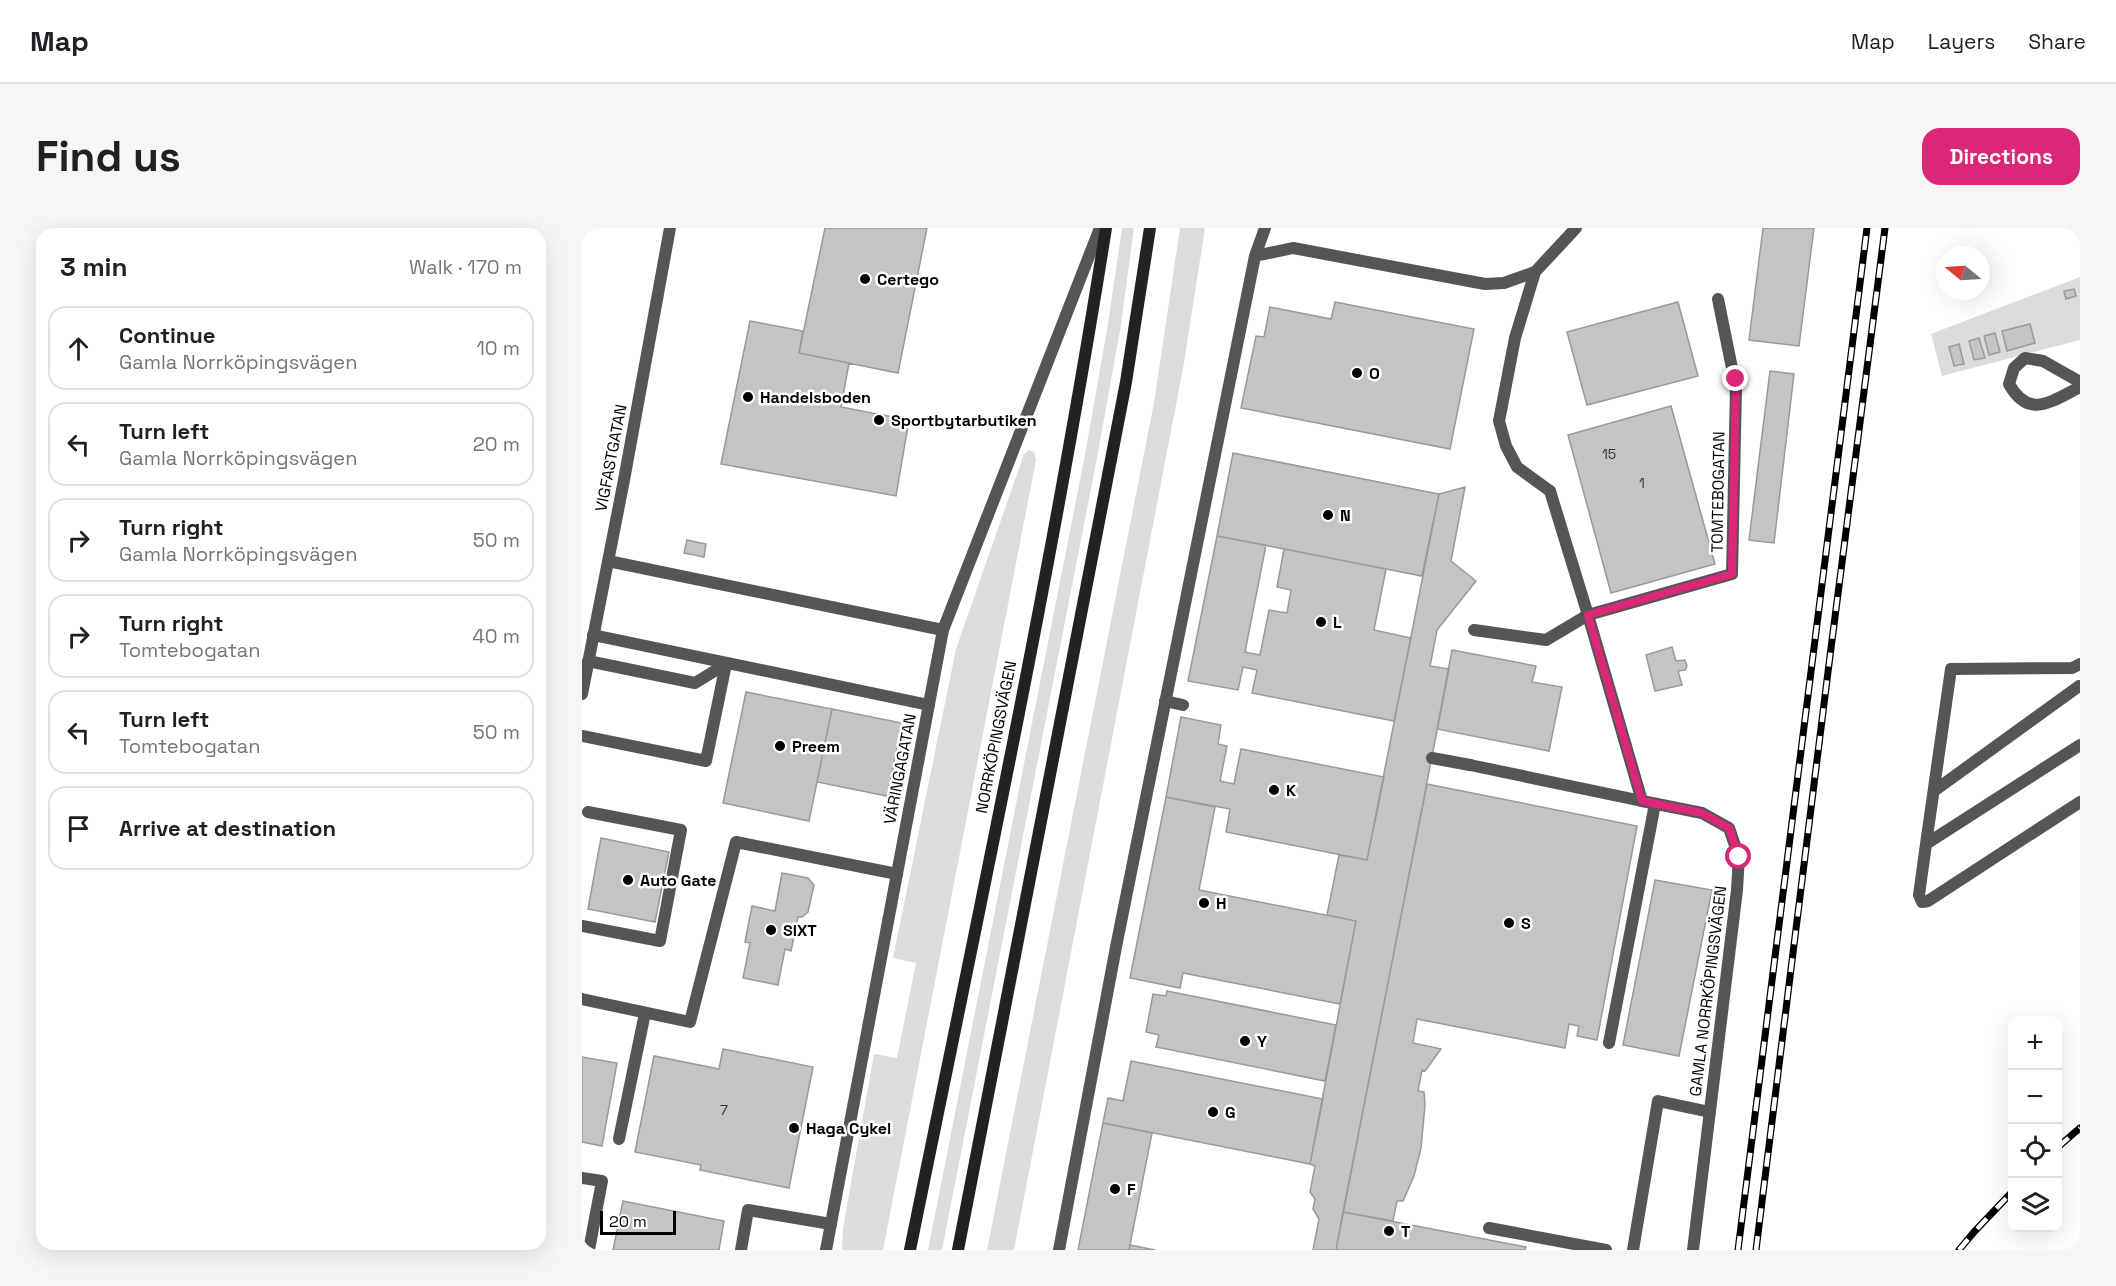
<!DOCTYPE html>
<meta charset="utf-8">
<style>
:root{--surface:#fff;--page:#f6f6f6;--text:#202124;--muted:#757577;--line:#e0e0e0;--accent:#db2777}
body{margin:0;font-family:"Space Grotesk",sans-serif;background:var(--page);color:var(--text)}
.controls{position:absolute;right:18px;bottom:18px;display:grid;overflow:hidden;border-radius:12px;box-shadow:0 6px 24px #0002}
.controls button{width:54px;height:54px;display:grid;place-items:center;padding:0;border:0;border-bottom:2px solid var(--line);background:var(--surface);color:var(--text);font:30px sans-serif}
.compass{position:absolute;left:1354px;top:18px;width:54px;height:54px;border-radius:50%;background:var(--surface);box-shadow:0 6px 24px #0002;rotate:288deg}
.scale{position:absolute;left:18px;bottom:15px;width:76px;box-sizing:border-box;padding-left:6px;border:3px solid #000;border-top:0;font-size:16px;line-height:21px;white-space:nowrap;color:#000;-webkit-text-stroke:4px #fff;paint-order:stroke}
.stop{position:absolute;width:18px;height:18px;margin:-14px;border:4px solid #db2777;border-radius:50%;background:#fff}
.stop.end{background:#db2777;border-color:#fff;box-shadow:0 2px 6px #0008}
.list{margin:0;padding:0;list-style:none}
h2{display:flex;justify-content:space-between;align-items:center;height:78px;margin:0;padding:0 24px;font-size:26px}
h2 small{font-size:20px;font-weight:400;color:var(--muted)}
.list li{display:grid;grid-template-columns:39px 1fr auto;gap:18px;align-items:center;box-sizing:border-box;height:84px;margin:0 12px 12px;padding:0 12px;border:2px solid var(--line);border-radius:18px}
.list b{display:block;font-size:22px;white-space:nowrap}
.list p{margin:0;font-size:20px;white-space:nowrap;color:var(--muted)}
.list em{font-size:20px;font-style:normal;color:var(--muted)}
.icon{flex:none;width:33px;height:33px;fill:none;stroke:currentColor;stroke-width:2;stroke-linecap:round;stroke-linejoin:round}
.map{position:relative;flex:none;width:1498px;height:1022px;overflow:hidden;border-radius:18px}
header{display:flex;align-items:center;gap:36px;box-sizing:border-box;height:84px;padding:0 30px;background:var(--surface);border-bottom:2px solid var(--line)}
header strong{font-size:28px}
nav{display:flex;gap:33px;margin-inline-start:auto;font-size:21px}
.intro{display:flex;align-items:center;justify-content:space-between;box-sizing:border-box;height:144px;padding:0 36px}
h1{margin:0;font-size:42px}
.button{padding:15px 27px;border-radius:18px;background:var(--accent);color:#fff;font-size:21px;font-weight:700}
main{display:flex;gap:36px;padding:0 36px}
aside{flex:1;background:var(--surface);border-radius:18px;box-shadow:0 6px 24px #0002}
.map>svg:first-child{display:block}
</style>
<header>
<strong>Map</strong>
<nav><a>Map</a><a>Layers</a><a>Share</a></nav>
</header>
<div class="intro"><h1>Find us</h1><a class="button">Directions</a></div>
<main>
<aside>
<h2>3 min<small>Walk · 170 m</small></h2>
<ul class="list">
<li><svg class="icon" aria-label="ahead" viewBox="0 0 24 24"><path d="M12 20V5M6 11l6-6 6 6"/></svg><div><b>Continue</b><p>Gamla Norrköpingsvägen</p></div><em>10 m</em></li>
<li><svg class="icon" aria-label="left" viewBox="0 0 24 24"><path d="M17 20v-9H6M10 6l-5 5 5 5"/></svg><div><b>Turn left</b><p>Gamla Norrköpingsvägen</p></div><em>20 m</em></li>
<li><svg class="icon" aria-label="right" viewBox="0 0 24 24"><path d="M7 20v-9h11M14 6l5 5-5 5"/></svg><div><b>Turn right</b><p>Gamla Norrköpingsvägen</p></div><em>50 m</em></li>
<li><svg class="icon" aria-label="right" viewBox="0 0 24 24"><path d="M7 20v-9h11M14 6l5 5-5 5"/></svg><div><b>Turn right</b><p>Tomtebogatan</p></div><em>40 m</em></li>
<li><svg class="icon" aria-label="left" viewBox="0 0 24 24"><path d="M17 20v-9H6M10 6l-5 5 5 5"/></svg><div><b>Turn left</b><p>Tomtebogatan</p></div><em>50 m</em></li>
<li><svg class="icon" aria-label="arrive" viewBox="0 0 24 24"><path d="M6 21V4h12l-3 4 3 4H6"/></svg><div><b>Arrive at destination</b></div></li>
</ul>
</aside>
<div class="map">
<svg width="1498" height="1022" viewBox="0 0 1498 1022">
<rect width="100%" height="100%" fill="#fff"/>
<path fill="#dcdcdc" d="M540,0h12l-13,97 -24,133 -155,792h-14l157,-795 23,-131z
M598,0h25l-21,135 -170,887h-27l167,-847z
M1498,49v63l-138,36 -11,-42z
M447,222l5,2 2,8 -153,790h-41l1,-22 31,-174 23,4 19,-95 -23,-5 63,-309 68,-195z"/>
<path fill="#c4c4c4" stroke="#999" stroke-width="1.5" d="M243,0h102l-29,145 -99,-20z
M1181,0h51l-15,118 -50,-6z
M1492,61l2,7 -10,3 -2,-8z
M753,74l139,27 -24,120 -209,-41 15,-72 8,1 6,-30 61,12z
M1096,74l20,74 -111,29 -20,-73z
M168,93l53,10 -4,22 50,10 -8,44 68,13 -13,76 -175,-32z
M1448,96l5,19 -28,8 -5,-20z
M1413,105l5,19 -11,3 -5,-19z
M1397,110l6,20 -11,2 -5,-19z
M1377,116l5,20 -10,2 -5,-19z
M1188,143l24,3 -20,169 -25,-3z
M1089,178l44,158 -104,29 -43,-158z
M651,225l206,41 -17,82 -205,-40z
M883,259l-14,74 25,20 -39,49 -7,36 19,3 -113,581h-23l6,-31 -6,-10 2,-10 -5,-7 5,-26 -5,-2 46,-243 -29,-6 12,-60 28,5 72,-366z
M635,308l49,9 -21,107 15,3 9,-45 18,3 4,-23 -14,-3 7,-38 102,20 -12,61 37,8 -17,83 -142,-28 5,-23 -14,-3 -5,23 -50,-9z
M105,312l19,4 -2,13 -20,-4z
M1090,419l4,14 9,-1 2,6 -2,4 -7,1 4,14 -27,6 -9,-36z
M870,422l84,16 -4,16 30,5 -13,64 -112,-22z
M164,464l86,17 -23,112 -86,-18z
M250,481l70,14 -15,73 -70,-14z
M599,489l40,8 -3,19 9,2 -7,35 14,3 7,-35 143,28 -17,83 -141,-28 4,-23 -64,-12z
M845,556l210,42 -40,214 -20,-4 2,-10 -10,-2 -4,24 -148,-29 -4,24 28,6 -16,22 -3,-1 -4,21 6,1 1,13 -4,43 -7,28 -11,25h-6l-4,20 -50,-9z
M584,569l49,10 -16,83 157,31 -16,83 -157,-31 -3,15 -50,-10z
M19,610l68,14 -14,70 -67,-13z
M200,645l26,5 6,7 -6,27 -6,5h-4l-7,34 -6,-2 -7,36 -35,-7 7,-35 -5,-1 7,-36 23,5z
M1073,652l57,10 -33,166 -56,-11z
M585,763l169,34 -11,56 -169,-34 3,-12 -13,-3 7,-38 13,2z
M141,821l90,18 -24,121 -89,-18 1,-5 -66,-13 19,-96 65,13z
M0,829l35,6 -15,83 -20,-4z
M549,833l192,38 -13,65 -207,-41 5,-25 15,3z
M521,895l49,10 -23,117h-51z
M41,973l101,20 -5,29h-106z
M761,984l183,35 -1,3h-189z
M548,1017l25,5h-26z"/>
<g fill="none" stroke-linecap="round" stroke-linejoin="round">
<path stroke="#555" stroke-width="12" d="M673,28l10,-28
M953,44l-20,66 -16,83 7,25 11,21 33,24
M892,402l72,10 42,-25
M11,407l336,70
M6,433l107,22 31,-19
M1498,436l-8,4 -121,1 -25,175 154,-99
M0,508l124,25 20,-97
M888,537l172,36
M1352,563l145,-105
M1344,616l-7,51 3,7 6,-1 152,-99
M0,698l78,15 21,-111 -93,-18
M0,771l108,23 46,-180 161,32
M1027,815l46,-239
M37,911l26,-126
M0,950l20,3 -13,69
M907,1000l117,22
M159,1022l7,-40 83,14
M477,1022l57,-303 139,-691 38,-8 192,36 19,-1 31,-11 41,-44
M1051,1022l25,-149 52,11"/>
<path stroke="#555" stroke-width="12" d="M1498,154l-37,-21 -18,-3 -11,10 -5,16c20,36 43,17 71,3
M968,263l38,124 54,186 60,12 27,15 10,29 -2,33 -44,360
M26,333l335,69
M1006,387l144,-41 4,-186 -18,-89
M0,466l42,-214 46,-252
M583,473l18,4
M850,530l38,7
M244,1022l117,-620 157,-402"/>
<path stroke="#222" stroke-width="12" d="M328,1022c69,-340 142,-679 196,-1022
M376,1022l168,-868 24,-154"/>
<g stroke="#000" stroke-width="7">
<path id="rail" d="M1476,919l22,-19
M1156,1022l129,-1022
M1174,1022l74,-594 55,-428
M1377,1022l15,-18 38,-40"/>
</g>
<use href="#rail" stroke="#fff" stroke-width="4.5" stroke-dasharray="14" stroke-linecap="butt"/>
</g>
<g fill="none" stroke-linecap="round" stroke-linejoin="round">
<path stroke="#db2777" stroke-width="8" d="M1154,151l-4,195 -144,41 54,186 60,12 27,15 10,29"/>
</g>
<g fill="#000" stroke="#fff" stroke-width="2">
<circle cx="283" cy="51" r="6"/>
<circle cx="775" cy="145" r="6"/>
<circle cx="166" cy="169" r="6"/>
<circle cx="297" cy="192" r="6"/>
<circle cx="746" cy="287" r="6"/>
<circle cx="739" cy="394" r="6"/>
<circle cx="198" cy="518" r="6"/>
<circle cx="692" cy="562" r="6"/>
<circle cx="46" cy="652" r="6"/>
<circle cx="622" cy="675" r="6"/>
<circle cx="927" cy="695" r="6"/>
<circle cx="189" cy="702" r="6"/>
<circle cx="663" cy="813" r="6"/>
<circle cx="631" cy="884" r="6"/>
<circle cx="212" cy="900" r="6"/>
<circle cx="533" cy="961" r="6"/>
<circle cx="807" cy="1003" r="6"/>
</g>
<g text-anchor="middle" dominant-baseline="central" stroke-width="5" stroke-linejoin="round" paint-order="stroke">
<g font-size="14" fill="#313131">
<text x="1027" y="226">15</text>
<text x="1060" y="255">1</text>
<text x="142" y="882">7</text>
</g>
<g font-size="16" font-weight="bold" fill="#000" stroke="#fff" text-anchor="start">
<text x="295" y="51">Certego</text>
<text x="787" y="145">O</text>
<text x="178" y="169">Handelsboden</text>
<text x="309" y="192">Sportbytarbutiken</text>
<text x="758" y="287">N</text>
<text x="751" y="394">L</text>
<text x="210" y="518">Preem</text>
<text x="704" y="562">K</text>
<text x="58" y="652">Auto Gate</text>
<text x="634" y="675">H</text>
<text x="939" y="695">S</text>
<text x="201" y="702">SIXT</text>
<text x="675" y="813">Y</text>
<text x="643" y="884">G</text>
<text x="224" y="900">Haga Cykel</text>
<text x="545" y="961">F</text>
<text x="819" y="1003">T</text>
</g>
<g font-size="16" fill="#000" stroke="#fff">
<text transform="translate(29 230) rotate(-79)">VIGFASTGATAN</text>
<text transform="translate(1136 264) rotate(-89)">TOMTEBOGATAN</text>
<text transform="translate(414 509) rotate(-79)">NORRKÖPINGSVÄGEN</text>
<text transform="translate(318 541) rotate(-79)">VÄRINGAGATAN</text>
<text transform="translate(1126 763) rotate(-83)">GAMLA NORRKÖPINGSVÄGEN</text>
</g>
</g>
</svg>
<div class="controls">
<button>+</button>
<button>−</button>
<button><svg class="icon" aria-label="locate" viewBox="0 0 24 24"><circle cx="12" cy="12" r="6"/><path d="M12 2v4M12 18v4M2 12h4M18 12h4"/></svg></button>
<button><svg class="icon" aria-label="layers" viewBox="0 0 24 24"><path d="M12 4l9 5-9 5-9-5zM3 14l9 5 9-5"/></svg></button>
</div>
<svg class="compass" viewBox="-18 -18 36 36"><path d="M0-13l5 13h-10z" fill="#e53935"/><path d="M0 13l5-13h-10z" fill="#757577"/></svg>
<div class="scale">20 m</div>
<div class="stop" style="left:1157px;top:629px"></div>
<div class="stop end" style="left:1154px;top:151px"></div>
</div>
</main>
